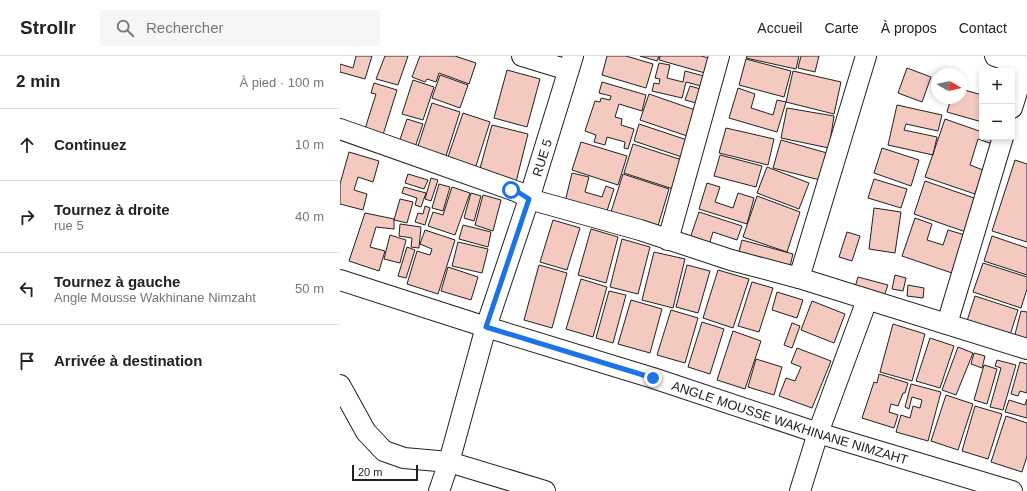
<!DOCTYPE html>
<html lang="fr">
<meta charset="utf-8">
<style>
:root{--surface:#fff;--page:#f6f6f6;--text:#222;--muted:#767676;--line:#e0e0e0}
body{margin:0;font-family:Helvetica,sans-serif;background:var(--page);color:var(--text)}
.controls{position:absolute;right:12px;top:12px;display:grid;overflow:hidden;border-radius:4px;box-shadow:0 2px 6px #0003}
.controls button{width:36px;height:36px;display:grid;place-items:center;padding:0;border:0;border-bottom:1px solid var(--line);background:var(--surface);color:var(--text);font:20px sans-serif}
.compass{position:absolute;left:591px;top:12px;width:36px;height:36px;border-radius:50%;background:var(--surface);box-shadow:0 2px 6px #0003;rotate:99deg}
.scale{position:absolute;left:12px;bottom:10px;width:66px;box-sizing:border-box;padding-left:4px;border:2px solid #222;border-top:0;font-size:11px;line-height:14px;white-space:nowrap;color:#222;-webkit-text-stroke:3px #fff;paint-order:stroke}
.stop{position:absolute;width:12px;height:12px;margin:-9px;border:3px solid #1a73e8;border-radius:50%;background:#fff}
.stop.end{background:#1a73e8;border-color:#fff;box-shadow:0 1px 4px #0008}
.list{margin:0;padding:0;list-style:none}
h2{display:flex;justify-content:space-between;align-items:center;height:52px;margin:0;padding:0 16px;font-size:17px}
h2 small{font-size:13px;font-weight:400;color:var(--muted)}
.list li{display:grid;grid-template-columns:26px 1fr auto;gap:12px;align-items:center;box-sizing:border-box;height:72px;padding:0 16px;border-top:1px solid var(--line)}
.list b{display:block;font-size:15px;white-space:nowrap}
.list p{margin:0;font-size:13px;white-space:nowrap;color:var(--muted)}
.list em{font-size:13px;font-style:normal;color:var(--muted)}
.icon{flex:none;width:22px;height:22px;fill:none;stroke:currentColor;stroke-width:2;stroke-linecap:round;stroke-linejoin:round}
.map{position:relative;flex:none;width:687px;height:435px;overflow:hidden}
header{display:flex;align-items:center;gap:24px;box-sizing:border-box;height:56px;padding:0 20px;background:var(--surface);border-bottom:1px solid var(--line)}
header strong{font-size:19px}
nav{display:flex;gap:22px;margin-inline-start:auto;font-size:14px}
.search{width:280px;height:36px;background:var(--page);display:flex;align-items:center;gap:10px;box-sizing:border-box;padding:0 14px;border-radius:4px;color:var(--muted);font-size:15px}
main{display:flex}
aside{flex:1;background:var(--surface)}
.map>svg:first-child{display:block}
</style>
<header>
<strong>Strollr</strong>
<div class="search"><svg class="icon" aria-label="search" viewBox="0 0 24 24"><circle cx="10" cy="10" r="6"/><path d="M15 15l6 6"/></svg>Rechercher</div>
<nav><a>Accueil</a><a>Carte</a><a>À propos</a><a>Contact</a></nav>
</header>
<main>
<aside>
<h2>2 min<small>À pied · 100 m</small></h2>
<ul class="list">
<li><svg class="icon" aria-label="ahead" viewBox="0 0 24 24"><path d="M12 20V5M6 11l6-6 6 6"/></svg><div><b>Continuez</b></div><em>10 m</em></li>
<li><svg class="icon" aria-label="right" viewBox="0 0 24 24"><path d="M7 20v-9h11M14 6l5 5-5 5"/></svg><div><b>Tournez à droite</b><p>rue 5</p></div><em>40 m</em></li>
<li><svg class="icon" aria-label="left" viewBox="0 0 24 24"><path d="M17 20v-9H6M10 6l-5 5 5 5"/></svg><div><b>Tournez à gauche</b><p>Angle Mousse Wakhinane Nimzaht</p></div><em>50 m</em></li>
<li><svg class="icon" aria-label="arrive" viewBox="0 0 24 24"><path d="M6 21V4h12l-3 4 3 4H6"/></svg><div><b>Arrivée à destination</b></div></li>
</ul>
</aside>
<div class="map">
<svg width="687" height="435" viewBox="0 0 687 435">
<rect width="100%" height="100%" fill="#fff"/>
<path fill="#f3c9c0" stroke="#222" d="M16,0h16l-7,23 -25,-7v-8l13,4z
M45,0h23l-10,29 -22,-6z
M80,0h35l21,7 -7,21 -30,-11 -3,9 -9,-3 -2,3 -13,-5z
M267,0h19l27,8 -7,24 -44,-13z
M300,0h19l-2,5z
M320,0h41l8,2 -4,15 -46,-13z
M407,0h52l-3,13 -50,-11z
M461,0h18l-4,16 -17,-4z
M406,3l45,12 -7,26 -45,-12z
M319,7l11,2 -3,13 16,4 2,-11 19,5 -3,10 -15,-4 -4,16 -30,-7 2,-8 5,1 1,-5 -5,-1z
M567,12l24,9 -9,25 -24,-9z
M167,14l33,9 -13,48 -33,-9z
M453,15l48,11 -7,32 -48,-12z
M100,19l28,10 -8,23 -28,-10z
M73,24l21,7 -11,33 -21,-6z
M262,26l44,13 -4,16 -23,-7 -4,13 7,2 -1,6 13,4 -6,20 -4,-1 1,-6 -18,-5 -2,8 -11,-3 2,-7 -11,-4 10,-30 5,1 1,-4 9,2 1,-4 -12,-3z
M34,27l23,7 -15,48 -18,-6 12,-38 -5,-1z
M350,30l14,4 -4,14 -15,-4z
M398,32l17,6 -4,14 22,7 4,-15 9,2 -9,30 -48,-14z
M621,33l21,6v27l-35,-10 4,-14h10z
M309,38l49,17 -8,26 -50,-17z
M92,47l28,9 -15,47 -28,-10z
M557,49l45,10 -4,16 -32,-7 -2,6 33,7 -4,18 -45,-10z
M447,52l47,8 -5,32 -48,-10z
M123,57l27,9 -15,47 -28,-9z
M67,63l16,5 -9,26 -16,-5z
M605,63l37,13v5h12l-2,7 -14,-5 -8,26 13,5 -8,24 -50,-17z
M299,68l51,17 -5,17 -51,-17z
M152,69l36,9 -12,48 -37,-10z
M386,72l48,11 -6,26 -49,-12z
M441,84l46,13 -7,27 -47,-12z
M241,86l46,14 -9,29 -46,-15z
M293,88l49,16 -9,29 -49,-16z
M542,92l37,12 -8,26 -37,-13z
M9,96l30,9 -6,21 -15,-5 -4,13 13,4 -4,16 -23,-6v-20z
M380,99l42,11 -6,21 -42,-11z
M675,104l12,4v78l-35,-11z
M427,111l42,16 -10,26 -42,-16z
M232,117l17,4 -4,15 17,5 4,-11 8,3 -8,25 -41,-12z
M68,118l20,6 -4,9 -19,-6z
M283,118l46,15 -12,40 -47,-14z
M91,122l7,2 -7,21 -6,-2z
M534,123l33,10 -6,19 -33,-10z
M585,125l52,18 -11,33 -52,-18z
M367,127l13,4 -5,15 18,6 5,-15 16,5 -7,26 -48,-15z
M99,128l11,3 -7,24 -11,-3z
M64,131l22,6 -5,14 -6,-2 2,-7 -15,-5z
M112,131l18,6 -15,42 -27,-9 5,-14 10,3z
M131,137l10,3 -7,25 -10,-3z
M143,139l18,5 -8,31 -18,-6z
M417,140l43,16 -13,40 -44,-15z
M60,143l13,3 -6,21 -13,-3z
M85,150l5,2 -5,17 -10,-3 3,-9 5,1z
M534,152l27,4 -6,41 -26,-4z
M359,156l43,14 -5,14 -24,-8 -5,16 -19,-7z
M25,157l29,6v10l-18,-2 -6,20 15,4 -6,20 -30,-10z
M575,162l17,6 -5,16 16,5 5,-15 17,5 -13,38 -50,-17z
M213,164l27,8 -13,42 -27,-8z
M60,168l21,3 -2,21 -8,-1 1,-9 -13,-2z
M123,169l28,7 -3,15 -29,-8z
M251,173l27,8 -12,46 -28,-8z
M85,174l30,10 -17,54 -31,-10 10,-33 13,4 2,-6 -12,-5z
M507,176l13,4 -8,25 -13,-4z
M50,179l16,5 -6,23 -16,-4z
M652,180l35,12v27l-43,-14z
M282,183l28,8 -12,47 -28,-7z
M402,184l51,14 -5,20 -51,-15z
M118,186l30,7 -6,24 -30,-7z
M67,191l8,3 -9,28 -8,-2z
M314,196l31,7 -12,49 -31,-8z
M643,207l44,14v12l-6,19 -48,-16z
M199,209l28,8 -15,55 -28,-8z
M347,209l23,6 -12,42 -22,-6z
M108,211l30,10 -7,23 -30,-9z
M378,214l31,9 -16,49 -30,-10z
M555,219l11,3 -3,13 -11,-2z
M518,221l30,8 -4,11 -29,-9z
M241,223l26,8 -14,50 -27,-8z
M412,226l21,6 -14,44 -21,-6z
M568,229l16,3 -1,10 -16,-2z
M269,235l17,4 -13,48 -17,-5z
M437,236l26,8 -6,18 -25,-8z
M635,240l43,14 -9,28 -43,-14z
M291,244l31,9 -12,44 -32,-9z
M472,245l33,13 -11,29 -33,-13z
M331,254l27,8 -13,45 -28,-8z
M681,255l6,1v34l-14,-4z
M362,266l22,7 -14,45 -22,-7z
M452,267l8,3 -8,22 -8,-3z
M553,268l32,10 -13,47 -32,-9z
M393,275l28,10 -16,48 -28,-9z
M590,282l24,8 -14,42 -24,-7z
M618,291l15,6 -17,42 -14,-5z
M457,292l34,13 -19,47 -33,-12 7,-18 9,3 6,-14 -10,-4z
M634,297l11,3 -3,12 -11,-4z
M416,303l26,8 -8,28 -26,-8z
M657,304l19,5 -13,45 -13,-3 11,-39 -6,-2z
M680,306l7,2v29l-7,-2 -2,5 -7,-2z
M644,309l13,4 -10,35 -13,-4z
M539,318l29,9 -3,10h-2l-5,13 -7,-2 -2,8 9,3 -4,13 -32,-10 12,-36 3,1z
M571,328l30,8 -13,49 -32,-9 5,-17 9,3 3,-12 7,2 2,-8 -10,-3 -3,12 -4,-2z
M606,339l27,9 -15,46 -27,-9z
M687,343v19l-22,-6 4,-12 16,5z
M635,350l27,8 -14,45 -26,-8z
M666,360l21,7v33l-5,16 -31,-10z"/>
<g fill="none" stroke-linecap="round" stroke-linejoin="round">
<g stroke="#222" stroke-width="22">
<g id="street">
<path d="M182,0l46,14"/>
<path d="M655,0l32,11"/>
<path d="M672,52l13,-42"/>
<path d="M0,73l178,63 11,7 111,31 91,30 68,18 228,71"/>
<path d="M328,184l51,-184"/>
<path d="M459,222l67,-222"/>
<path id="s1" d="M0,224l146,47 167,51 165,55 194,58"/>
<path d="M607,268l56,-187"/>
<path d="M0,329l26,47 18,19 20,7 45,4 96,29"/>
<path id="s2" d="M99,435l10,-29 37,-135 43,-128 44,-143"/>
<path d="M460,435l18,-58 49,-133"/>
</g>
</g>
<use href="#street" stroke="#fff" stroke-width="20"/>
</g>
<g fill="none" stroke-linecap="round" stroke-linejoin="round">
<path stroke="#1a73e8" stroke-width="5" d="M171,134l7,2 11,7 -43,128 167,51"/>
</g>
<g text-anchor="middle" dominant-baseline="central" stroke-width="3" stroke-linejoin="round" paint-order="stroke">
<g font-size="13" fill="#222" stroke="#fff">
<text stroke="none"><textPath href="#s2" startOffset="349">RUE 5</textPath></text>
<text stroke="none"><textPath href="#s1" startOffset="472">ANGLE MOUSSE WAKHINANE NIMZAHT</textPath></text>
</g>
</g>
</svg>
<div class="controls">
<button>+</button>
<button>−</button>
</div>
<svg class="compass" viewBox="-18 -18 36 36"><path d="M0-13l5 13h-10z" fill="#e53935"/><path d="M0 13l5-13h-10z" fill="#767676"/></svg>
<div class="scale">20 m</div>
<div class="stop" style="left:171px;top:134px"></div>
<div class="stop end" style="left:313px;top:322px"></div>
</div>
</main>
